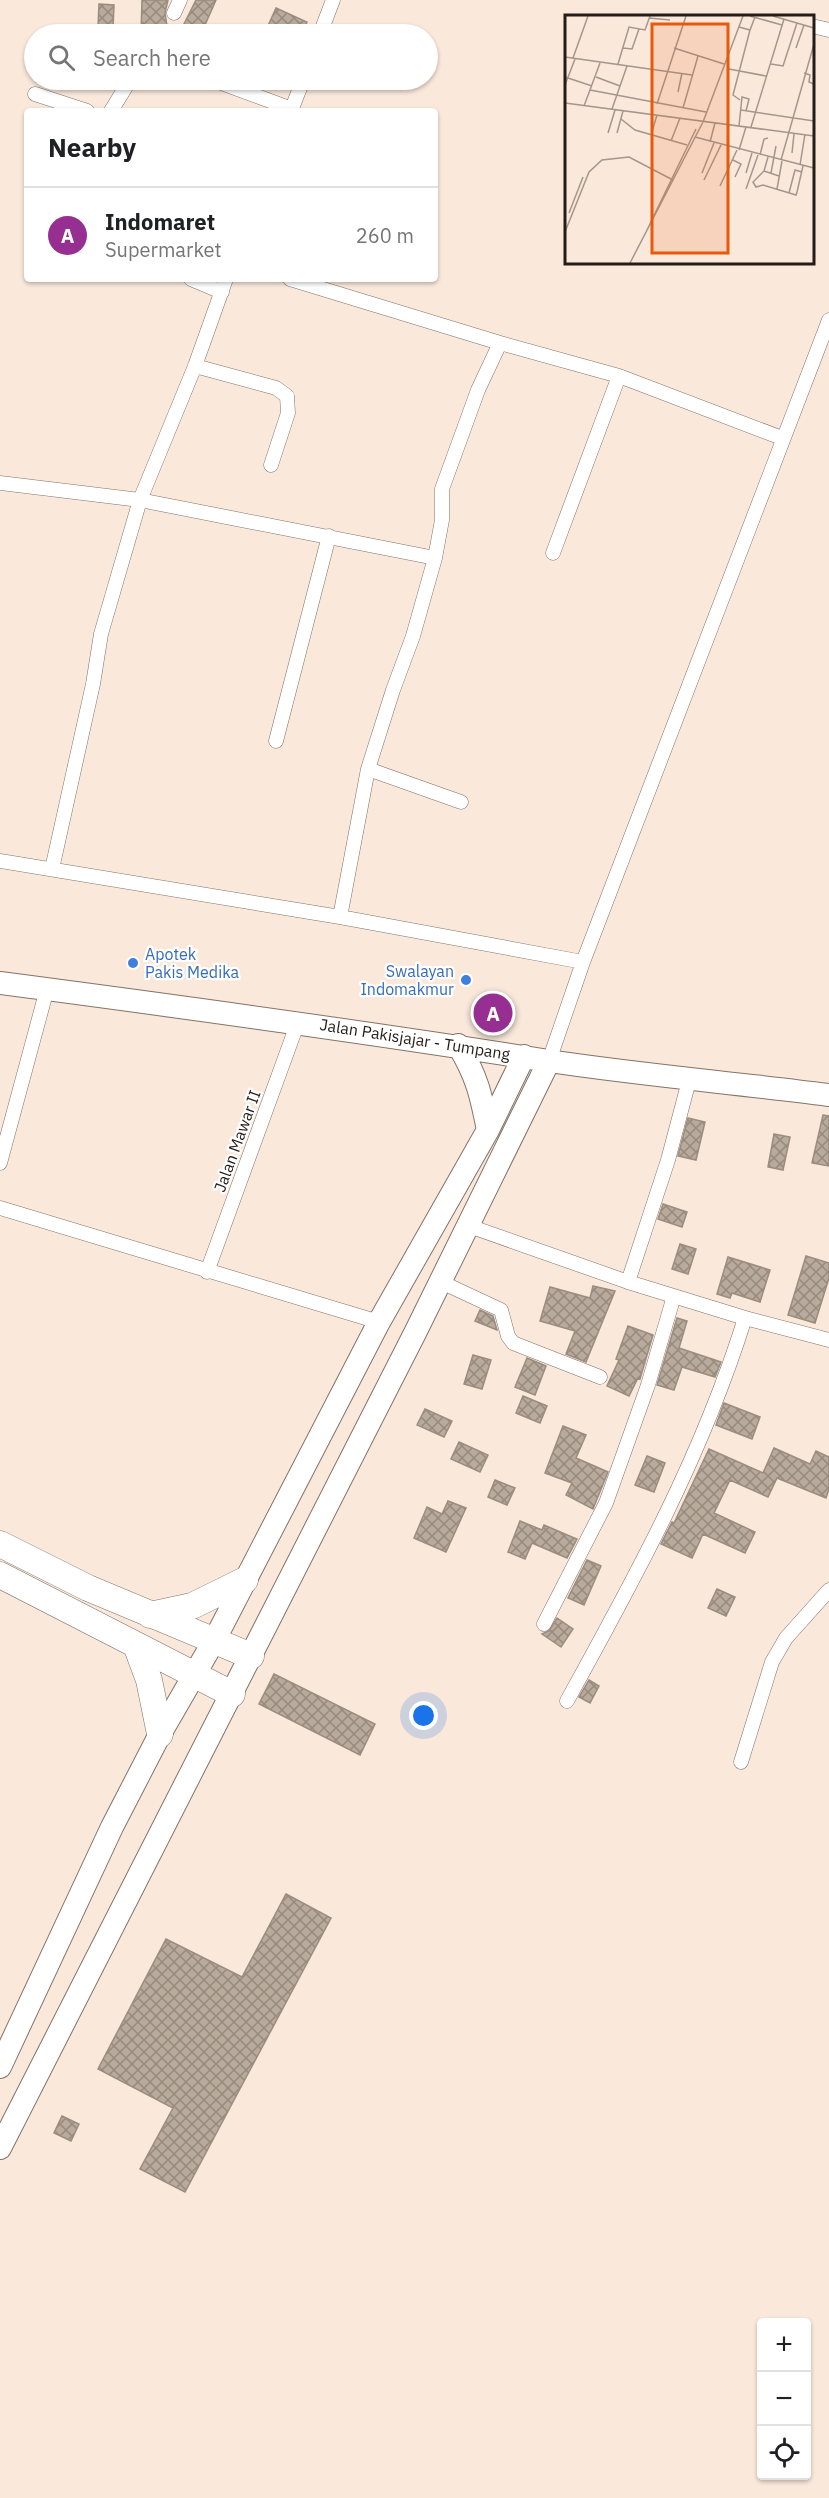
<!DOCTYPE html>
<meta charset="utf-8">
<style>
:root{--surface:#fff;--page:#f2f2f2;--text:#202124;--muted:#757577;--line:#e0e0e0;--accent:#972f93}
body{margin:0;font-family:"IBM Plex Sans",sans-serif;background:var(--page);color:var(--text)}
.controls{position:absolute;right:18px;bottom:18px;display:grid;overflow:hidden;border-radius:6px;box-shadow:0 2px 4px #0004}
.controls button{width:54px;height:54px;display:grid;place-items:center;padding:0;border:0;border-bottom:2px solid var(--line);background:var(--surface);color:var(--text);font:30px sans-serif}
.you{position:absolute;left:424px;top:1716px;width:21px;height:21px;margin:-15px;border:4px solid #fff;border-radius:50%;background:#1a73e8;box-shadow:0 0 0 9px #1a73e833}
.badge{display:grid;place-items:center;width:39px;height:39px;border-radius:50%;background:var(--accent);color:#fff;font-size:20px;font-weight:700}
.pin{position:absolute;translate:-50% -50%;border:3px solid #fff;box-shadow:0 2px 6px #0006}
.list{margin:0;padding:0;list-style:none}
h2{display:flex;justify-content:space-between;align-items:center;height:78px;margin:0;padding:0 24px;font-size:26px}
h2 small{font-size:20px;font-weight:400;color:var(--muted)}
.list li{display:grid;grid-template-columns:39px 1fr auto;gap:18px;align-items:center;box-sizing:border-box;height:96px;padding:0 24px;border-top:2px solid var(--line)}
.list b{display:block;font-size:22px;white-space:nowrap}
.list p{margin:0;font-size:20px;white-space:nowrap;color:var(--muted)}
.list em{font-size:20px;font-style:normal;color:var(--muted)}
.icon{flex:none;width:33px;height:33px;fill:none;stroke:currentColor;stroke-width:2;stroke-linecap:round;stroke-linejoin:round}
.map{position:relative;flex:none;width:829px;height:2498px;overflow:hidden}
.search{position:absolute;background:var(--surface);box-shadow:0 2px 4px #0004;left:24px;top:24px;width:414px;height:66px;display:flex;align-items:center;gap:15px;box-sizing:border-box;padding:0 21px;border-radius:33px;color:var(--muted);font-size:22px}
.panel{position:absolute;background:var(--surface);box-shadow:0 2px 4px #0004;left:24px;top:108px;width:414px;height:174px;border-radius:6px}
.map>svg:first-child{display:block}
</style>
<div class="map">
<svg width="829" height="2498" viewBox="0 0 829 2498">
<defs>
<pattern id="building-cross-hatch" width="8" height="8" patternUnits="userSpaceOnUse" patternTransform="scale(1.5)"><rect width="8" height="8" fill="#b9ab9c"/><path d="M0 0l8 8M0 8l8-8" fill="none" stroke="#968a7e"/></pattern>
</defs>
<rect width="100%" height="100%" fill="#fae8db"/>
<path fill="url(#building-cross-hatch)" stroke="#9a8c7e" stroke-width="1.5" d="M142,0h26l-3,13 2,13 -3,-1v9h-23z
M196,0h20l-15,34h-22z
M99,4l15,1 -1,23h-15z
M276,8l31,14 -6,12h-18l-16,-6z
M823,1115l6,1v50l-17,-3z
M688,1118l17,4 -9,38 -18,-4z
M774,1134l16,3 -7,33 -15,-3z
M663,1204l24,8 -5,15 -24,-8z
M680,1244l16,5 -8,25 -16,-5z
M806,1256l23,7v15l-14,45 -27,-8z
M728,1257l42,13 -10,32 -28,-9 -2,5 -13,-4z
M593,1286l22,5 -29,71 -20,-8 9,-23 -35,-10 10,-34 40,11z
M480,1310l13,6 4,14 -22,-9z
M677,1318l10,3 -8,27 42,14 -6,15 -33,-10 -8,23 -17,-5z
M628,1326l25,9 -13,44 -2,-1 -9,18 -22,-10 12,-26 -3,-1z
M473,1355l18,5 -9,29 -18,-5z
M527,1358l19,8 -11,29 -20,-8z
M523,1396l24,10 -7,17 -24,-10z
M724,1403l36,14 -8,22 -36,-14z
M425,1409l27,12 -8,16 -27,-12z
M563,1426l23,9 -10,23 32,14 -15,37 -27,-14 6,-12 -27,-10z
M459,1442l29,13 -8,17 -29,-13z
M774,1448l36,16 6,-13 13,6v32l-3,9 -49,-20 -9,19 -38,-17 -16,33 41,19 -10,21 -42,-19 -11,24 -31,-14 11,-22 2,1 35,-74 54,24z
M647,1456l18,7 -11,29 -19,-7z
M495,1480l20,8 -8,17 -19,-8z
M448,1501l18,7 -20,44 -32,-14 13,-31 15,7z
M520,1521l22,9 2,-5 33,14 -10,19 -35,-15 -7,16 -17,-7z
M587,1560l14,6 -17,39 -16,-7z
M717,1589l18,8 -9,19 -18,-8z
M557,1618l16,11 -12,18 -19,-13 7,-3z
M274,1674l101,50 -15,31 -101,-51z
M589,1680l10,6 -9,17 -11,-6z
M286,1894l45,24 -146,274 -45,-23 33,-61 -75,-39 68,-130 76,38z
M62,2116l17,8 -8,17 -17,-8z"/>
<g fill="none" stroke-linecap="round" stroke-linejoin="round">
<g stroke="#837368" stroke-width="15">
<path id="street" d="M174,13l6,-13
M812,26l17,4
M320,34l13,-34
M213,80l79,29
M35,94l52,17
M111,111l19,-31
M291,111l12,-31
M191,279l31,13
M290,279l210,64 119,33 163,62
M195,366l81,22 11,8 1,17 -17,52
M0,483l140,17 295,58
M553,553l66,-177
M276,741l53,-205
M368,769l93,33
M0,861l340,56 243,45
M52,869l41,-185 8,-50 39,-134 55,-134 31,-87
M340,917l28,-148 25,-79 20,-54 22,-78 7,-38v-31l36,-99 22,-47
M549,1061l34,-99 246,-642
M0,1163l47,-174
M0,1208l379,114
M469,1226l159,56 117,36 84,22
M207,1272l91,-250
M441,1282l60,28 7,26 5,7 87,34
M628,1282l40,-122 22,-83
M544,1624l62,-121 42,-118 26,-89
M567,1701c69,-125 135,-245 178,-383
M741,1762l31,-100 14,-24 43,-48"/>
</g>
<g stroke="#837368" stroke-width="24">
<path id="primary" d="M0,983c183,24 366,49 549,78 93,14 187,22 280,34
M458,1045c19,31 23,50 30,85
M0,2067l112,-240 48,-93 55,-95 164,-317 109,-192 36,-74
M0,2148l415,-815 134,-272"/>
</g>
<g stroke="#837368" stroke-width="27">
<path id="highway" d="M0,1544l88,44 163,68
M0,1575l232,119
M150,1615l42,-9 53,-26
M136,1645l13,35 11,54"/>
</g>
<use href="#street" stroke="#fff" stroke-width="14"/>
<use href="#primary" stroke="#fff" stroke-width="22"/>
<use href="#highway" stroke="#fff" stroke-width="26"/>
</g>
<g fill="#3f7fe0" stroke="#fff" stroke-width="2">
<circle cx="133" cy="963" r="6"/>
<circle cx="466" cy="980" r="6"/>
</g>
<g text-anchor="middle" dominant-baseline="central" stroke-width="4.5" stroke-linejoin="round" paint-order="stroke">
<g font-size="16" fill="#366cbe" stroke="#fff" text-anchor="start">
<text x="145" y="954">Apotek<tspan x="145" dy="18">Pakis Medika</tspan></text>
<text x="454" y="971" text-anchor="end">Swalayan<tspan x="454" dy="18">Indomakmur</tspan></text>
</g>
<g font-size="16" fill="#231c17" stroke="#fff">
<text transform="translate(415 1039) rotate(9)">Jalan Pakisjajar - Tumpang</text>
<text transform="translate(237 1141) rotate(-70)">Jalan Mawar II</text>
</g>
</g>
<g transform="translate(565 15)">
<rect width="249" height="249" fill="#fae8db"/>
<path fill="none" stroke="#a4968d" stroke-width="1.5" d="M185,1l32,9M208,1l41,12M84,3l21,2M174,12l11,3 5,-13M58,33l9,1 7,-20M109,33l50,16M231,33l8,-23M0,42l127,18M8,43l15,-42M53,49l11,-37 16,3 5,-14M206,49l12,2 14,-43M164,54l37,7M239,58l6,2 -1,7 5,2M0,62l27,9M31,62l24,9M0,70l10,-26M25,75l116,22M113,77l4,-19M175,85l-7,-5 17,-65M0,88l249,33M92,89l29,-88M19,91l16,-43M118,93l15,-52M47,94l15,-43M176,95l73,11M56,104l14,11 52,15M138,107l40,-106M174,111l3,-29 7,2 -3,12M186,112l33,-108M43,118l7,-23M52,118l6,-22M86,120l6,-20M130,122l119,31M106,126l9,-23M145,127l5,-19M174,135l7,-23M227,138l2,-19M195,140l4,-16 4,-1M203,142l-4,14 15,5M168,145l8,4 -6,13M216,145l33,-116M235,150l5,-31M199,156l-11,11 3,5 7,-2 33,10 1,-3M137,158l12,-30M181,158l6,-20M206,158l5,-27M139,165l17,-35M155,171l17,-36M181,174l12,-34M212,174l5,-28M232,177l6,-26M224,178l6,-23 7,2M4,198l14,-36M0,217l24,-60 13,-12 27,-3 44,23M81,217l50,-103M65,248l73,-141"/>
<path fill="#e8590c" fill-opacity="0.15" stroke="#e8590c" stroke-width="3" d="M87,9h76v229h-76z"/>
<rect width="249" height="249" fill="none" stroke="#231c17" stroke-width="3"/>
</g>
</svg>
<div class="controls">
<button>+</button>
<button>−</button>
<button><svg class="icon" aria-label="locate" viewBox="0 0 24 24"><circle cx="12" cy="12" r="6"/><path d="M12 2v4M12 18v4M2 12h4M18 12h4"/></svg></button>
</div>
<div class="you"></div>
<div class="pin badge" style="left:493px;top:1013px">A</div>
<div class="search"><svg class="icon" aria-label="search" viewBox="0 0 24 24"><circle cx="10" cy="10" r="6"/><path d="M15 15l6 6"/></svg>Search here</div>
<section class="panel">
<h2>Nearby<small></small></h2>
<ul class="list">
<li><span class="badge">A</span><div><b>Indomaret</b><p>Supermarket</p></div><em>260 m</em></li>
</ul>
</section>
</div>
